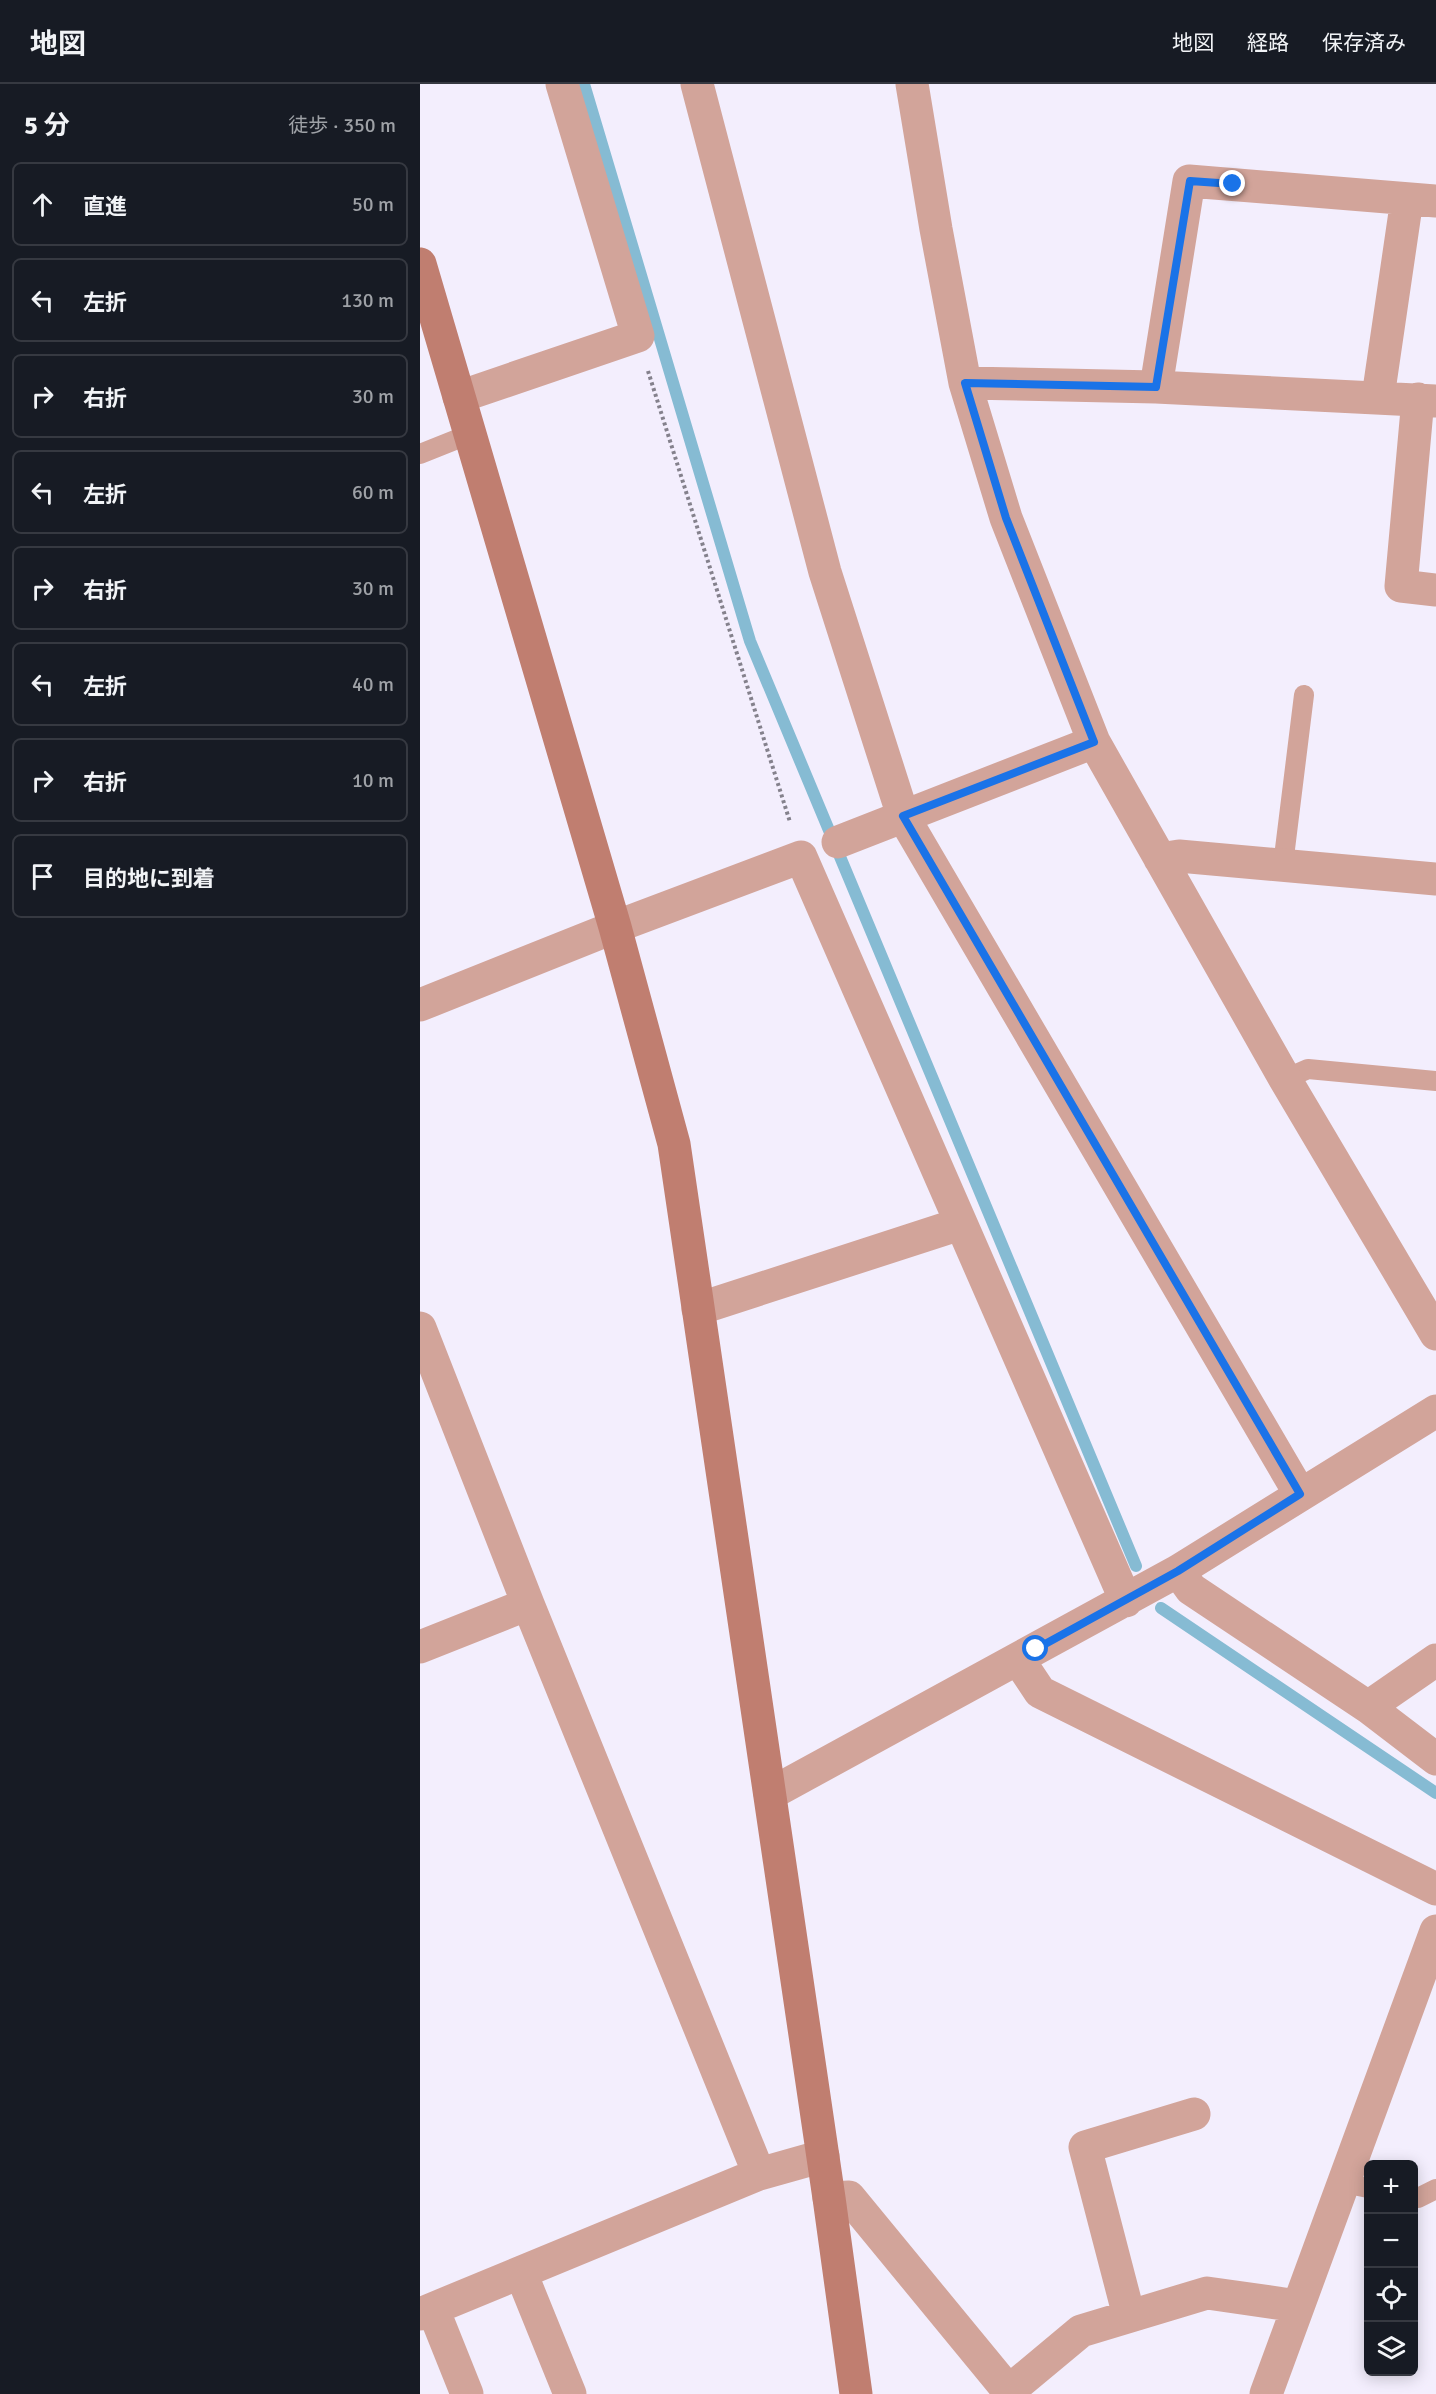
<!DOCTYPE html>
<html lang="ja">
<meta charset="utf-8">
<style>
:root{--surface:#171b24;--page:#242831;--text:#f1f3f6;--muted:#9ea1a6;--line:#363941}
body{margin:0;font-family:Signika,"Noto Sans JP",sans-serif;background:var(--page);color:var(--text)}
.controls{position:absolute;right:18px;bottom:18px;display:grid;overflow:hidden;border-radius:9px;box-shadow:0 3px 15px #0003}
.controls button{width:54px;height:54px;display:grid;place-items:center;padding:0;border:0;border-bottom:2px solid var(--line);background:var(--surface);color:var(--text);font:30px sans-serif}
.stop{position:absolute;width:18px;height:18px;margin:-14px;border:4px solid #1a73e8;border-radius:50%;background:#fff}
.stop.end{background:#1a73e8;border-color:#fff;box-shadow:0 2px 6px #0008}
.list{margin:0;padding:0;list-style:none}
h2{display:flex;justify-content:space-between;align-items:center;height:78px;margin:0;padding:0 24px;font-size:26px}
h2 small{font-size:20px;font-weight:400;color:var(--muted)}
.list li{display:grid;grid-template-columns:39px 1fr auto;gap:18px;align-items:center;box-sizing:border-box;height:84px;margin:0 12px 12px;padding:0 12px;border:2px solid var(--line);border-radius:9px}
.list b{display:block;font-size:22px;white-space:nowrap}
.list em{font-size:20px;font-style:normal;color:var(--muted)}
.icon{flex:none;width:33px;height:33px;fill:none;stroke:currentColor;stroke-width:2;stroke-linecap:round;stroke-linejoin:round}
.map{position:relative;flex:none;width:1016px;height:2310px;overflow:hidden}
header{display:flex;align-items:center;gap:36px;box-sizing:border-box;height:84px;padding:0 30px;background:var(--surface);border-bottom:2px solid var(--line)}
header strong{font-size:28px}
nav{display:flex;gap:33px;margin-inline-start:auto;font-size:21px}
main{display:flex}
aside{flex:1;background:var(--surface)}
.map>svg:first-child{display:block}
</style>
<header>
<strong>地図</strong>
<nav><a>地図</a><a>経路</a><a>保存済み</a></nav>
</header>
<main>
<aside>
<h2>5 分<small>徒歩 · 350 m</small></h2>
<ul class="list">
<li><svg class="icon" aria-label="ahead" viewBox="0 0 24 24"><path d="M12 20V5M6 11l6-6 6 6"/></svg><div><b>直進</b></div><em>50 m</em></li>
<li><svg class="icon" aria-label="left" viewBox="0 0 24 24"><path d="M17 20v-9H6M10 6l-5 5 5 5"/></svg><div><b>左折</b></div><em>130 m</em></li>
<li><svg class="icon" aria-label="right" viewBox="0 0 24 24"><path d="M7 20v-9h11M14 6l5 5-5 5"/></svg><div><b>右折</b></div><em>30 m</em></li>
<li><svg class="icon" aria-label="left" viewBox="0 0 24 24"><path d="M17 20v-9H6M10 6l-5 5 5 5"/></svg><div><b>左折</b></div><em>60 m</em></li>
<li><svg class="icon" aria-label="right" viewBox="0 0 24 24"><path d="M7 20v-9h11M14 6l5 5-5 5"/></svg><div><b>右折</b></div><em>30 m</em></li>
<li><svg class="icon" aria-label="left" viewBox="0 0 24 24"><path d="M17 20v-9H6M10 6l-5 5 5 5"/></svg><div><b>左折</b></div><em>40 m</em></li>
<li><svg class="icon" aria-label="right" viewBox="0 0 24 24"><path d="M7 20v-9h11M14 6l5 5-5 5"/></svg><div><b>右折</b></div><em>10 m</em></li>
<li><svg class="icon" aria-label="arrive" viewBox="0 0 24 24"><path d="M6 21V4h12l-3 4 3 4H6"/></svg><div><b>目的地に到着</b></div></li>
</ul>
</aside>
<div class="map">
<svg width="1016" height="2310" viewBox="0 0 1016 2310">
<rect width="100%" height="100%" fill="#f3eefd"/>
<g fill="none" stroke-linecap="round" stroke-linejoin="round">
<path stroke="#86bbd3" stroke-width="12" d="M164,0l166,557 386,925
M741,1524l275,185"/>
<path stroke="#84818c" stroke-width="4" stroke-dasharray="3 3" stroke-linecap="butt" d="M228,287l142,451"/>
<path stroke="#d2a49a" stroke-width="20" d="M0,370l50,-20
M863,781l21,-170
M865,995l23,-10 128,12
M924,2099l24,5
M994,2113l4,1 18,-9"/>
<path stroke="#d2a49a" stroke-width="33" d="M277,0l128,488 78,244 397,678
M492,0l24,145 29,154 41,135 88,224 191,337 151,255
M545,299l191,4 280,14
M736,303l33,-206 247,20
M39,313l179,-61 -76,-252
M958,313l29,-198
M998,315l-17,187 35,4
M418,758l256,-100
M740,775l19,-3 257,23
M0,921l195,-78 186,-70 325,744
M278,1225l262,-85
M0,1244l108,276 231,570
M758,1487l13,18 177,118 68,52
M0,1563l108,-43
M598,1575l22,33 396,197
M948,1623l68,-47
M350,1710l408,-223 258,-160
M409,2114l20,-1 162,197
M101,2189l49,121
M13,2225l34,85
M0,2230l339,-140 64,-18
M709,2232l-44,-169 109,-33
M589,2307l72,-60 126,-38 91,13
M846,2310l170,-463"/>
<path stroke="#c07e70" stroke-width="33" d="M0,180l195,663 59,217 155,1054 27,196"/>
</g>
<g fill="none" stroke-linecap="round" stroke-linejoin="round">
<path stroke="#1a73e8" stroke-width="8" d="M616,1565l142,-78 122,-77 -397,-678 191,-74 -88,-224 -41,-135 191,4 34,-206 43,3"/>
</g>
</svg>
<div class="controls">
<button>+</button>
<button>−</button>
<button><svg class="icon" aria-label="locate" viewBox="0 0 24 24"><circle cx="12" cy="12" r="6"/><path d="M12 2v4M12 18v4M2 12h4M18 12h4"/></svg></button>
<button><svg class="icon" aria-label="layers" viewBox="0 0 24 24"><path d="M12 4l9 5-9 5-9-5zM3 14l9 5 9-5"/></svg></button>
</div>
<div class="stop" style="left:616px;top:1565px"></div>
<div class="stop end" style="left:813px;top:100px"></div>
</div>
</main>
